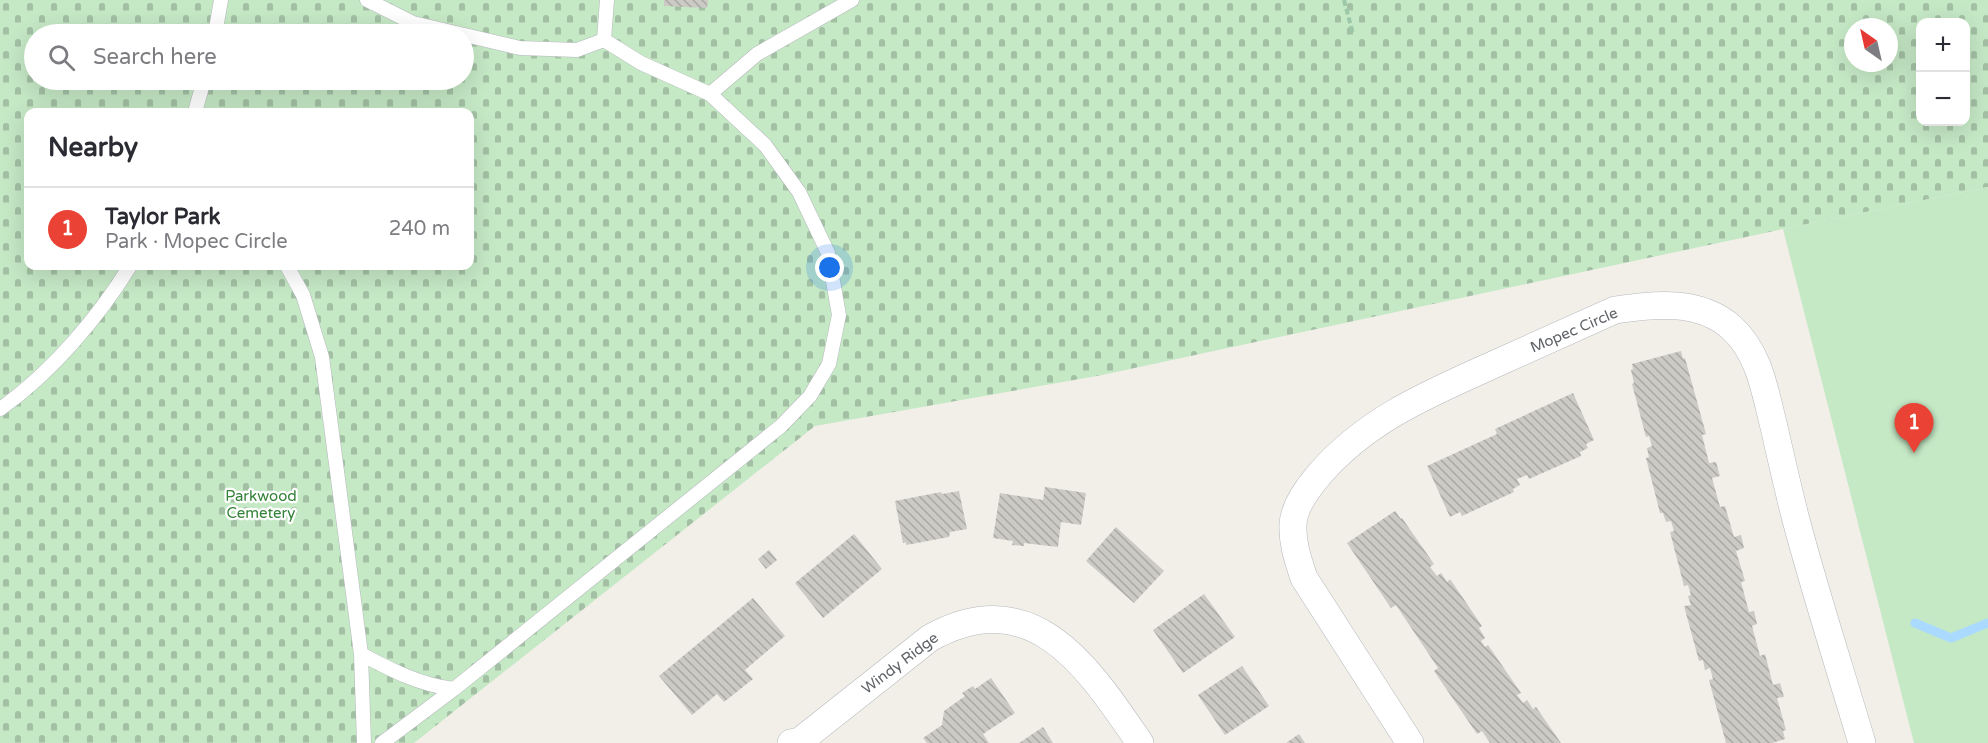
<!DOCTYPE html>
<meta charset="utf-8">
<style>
:root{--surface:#fff;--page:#f2f2f3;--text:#2b2b33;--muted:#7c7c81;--line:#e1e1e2;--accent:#ea4335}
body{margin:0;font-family:"Varela Round",sans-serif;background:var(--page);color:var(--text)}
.controls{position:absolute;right:18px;top:18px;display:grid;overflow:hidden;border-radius:12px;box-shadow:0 6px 24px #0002}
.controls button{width:54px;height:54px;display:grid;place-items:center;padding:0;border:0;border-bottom:2px solid var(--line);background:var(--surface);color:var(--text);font:30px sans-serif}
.compass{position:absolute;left:1844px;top:18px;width:54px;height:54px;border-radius:50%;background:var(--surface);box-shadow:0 6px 24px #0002;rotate:326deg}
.you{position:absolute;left:830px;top:268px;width:21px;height:21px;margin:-15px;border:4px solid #fff;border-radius:50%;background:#1a73e8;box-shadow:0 0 0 9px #1a73e833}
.badge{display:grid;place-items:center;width:39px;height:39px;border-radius:50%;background:var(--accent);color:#fff;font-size:20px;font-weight:700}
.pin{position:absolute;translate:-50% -50px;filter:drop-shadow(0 2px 3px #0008)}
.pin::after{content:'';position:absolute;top:32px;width:21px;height:18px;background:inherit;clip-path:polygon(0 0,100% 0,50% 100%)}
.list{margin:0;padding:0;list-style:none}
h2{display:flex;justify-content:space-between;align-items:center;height:78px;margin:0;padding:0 24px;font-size:26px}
h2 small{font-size:20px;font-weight:400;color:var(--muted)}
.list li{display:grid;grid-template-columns:39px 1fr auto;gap:18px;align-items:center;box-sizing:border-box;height:84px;padding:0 24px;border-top:2px solid var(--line)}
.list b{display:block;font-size:22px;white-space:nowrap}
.list p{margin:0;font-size:20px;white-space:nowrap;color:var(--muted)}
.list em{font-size:20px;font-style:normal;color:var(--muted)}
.icon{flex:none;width:33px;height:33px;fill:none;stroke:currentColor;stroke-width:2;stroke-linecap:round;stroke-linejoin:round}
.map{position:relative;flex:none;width:1988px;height:743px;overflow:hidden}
.search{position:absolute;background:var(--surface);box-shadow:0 6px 24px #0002;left:24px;top:24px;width:450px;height:66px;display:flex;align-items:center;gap:15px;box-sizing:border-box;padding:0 21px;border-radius:33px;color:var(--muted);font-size:22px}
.panel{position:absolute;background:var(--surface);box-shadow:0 6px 24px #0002;left:24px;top:108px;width:450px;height:162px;border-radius:12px}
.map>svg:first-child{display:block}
</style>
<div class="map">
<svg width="1988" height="743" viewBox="0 0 1988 743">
<defs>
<pattern id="cemetery-stones" width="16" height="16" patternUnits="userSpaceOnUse" patternTransform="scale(1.5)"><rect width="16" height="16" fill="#c5e8c5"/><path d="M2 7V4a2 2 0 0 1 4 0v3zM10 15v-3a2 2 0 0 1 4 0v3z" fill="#a3c0a4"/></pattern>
<pattern id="building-back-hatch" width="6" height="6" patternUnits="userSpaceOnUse" patternTransform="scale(1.5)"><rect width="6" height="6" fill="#cccac5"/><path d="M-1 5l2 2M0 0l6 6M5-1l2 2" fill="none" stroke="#a9a8a4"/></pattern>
</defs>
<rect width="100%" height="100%" fill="#f1efe8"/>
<path fill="url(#cemetery-stones)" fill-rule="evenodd" d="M0,0h1988v187l-205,42 -681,146 -287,51 -401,317h-414zM1920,22h46v100h-46zM1853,27h36v36h-36zM34,34h430v46h-430zM28,112h442v154h-442z"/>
<path fill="#c5e8c5" d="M1988,187v556h-74l-131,-514z"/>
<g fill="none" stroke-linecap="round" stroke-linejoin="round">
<path stroke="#aadaff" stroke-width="9" d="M1915,623l36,15 37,-15"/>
</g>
<path fill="url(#building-back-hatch)" d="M664,0h44l-1,8 -43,-2z
M1681,351l2,8 2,-1 21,76 -4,1 7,28 7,-1 4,14 -8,2 8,29 5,-1 9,31 7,-2 3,13 -8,3 9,30 -4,1 8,30 5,-1 3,13 -5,2 8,30 5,-2 8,31 7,-2 4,14 -7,1 9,32 -3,1 2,8 -13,4h-46l-17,-63 4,-1 -3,-11 -5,2 -2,-10 -4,1 -15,-55 7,-1 -3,-9 3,-1 -3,-10 -4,1 -14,-54 4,-1 -3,-10 -5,1 -3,-9h-3l-14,-55 3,-1 -2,-9 5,-2 -3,-10 -3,1 -14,-53 2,-1 -3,-13 2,-1 -1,-5z
M1573,393l21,47 -8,4 2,4 -8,4 1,4 -52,23 -2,-4 -10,4 3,6 -7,4 1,3 -52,24 -2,-4 -10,5 -23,-51 70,-32 -2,-5z
M1045,487l41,6 -5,32 -20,-3 -3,25 -34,-4v3l-12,-1 1,-4 -20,-3 7,-45 43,7z
M959,491l8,38 -17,3 -1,5 -43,8v-3l-3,1 -8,-42 46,-9 1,2z
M1395,511l6,8 1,-1 32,46 -4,3 7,9 4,-3 6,9 3,-3 32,47 -3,2 6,10 -4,3 4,6 3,-2 33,48 -4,2 6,8 4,-3 6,9 3,-2 25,36h-71l-8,-12 -5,3 -43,-63 4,-3 -42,-63 -5,3 -44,-65z
M1116,527l48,44 -30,32 -48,-42z
M854,534l28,35 -59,49 -28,-35z
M769,550l8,10 -11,9 -8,-10z
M1204,594l31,43 -52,36 -30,-43z
M753,598l32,38 -40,34 8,9 -29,23 -7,-8 -25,21 -33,-39z
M1242,666l27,40 -44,29 -27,-40z
M991,678l24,35 -32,21 6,9h-62l-4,-5 19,-13 2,-14 21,-15 -3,-3 11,-7 2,3z
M1043,727l10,16h-34z
M1299,734l6,9h-19z"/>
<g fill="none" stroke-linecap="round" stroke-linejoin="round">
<g stroke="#b5b8bc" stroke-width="15">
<path id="lane" d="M367,0l46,23 107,25 57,2 27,-10 37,23 69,31 47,-40 95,-54
M215,34l6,-34
M604,40l3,-40
M195,112l9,-32
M287,266l16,29 19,62 39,297 3,89
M0,409c51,-36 98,-91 130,-143
M361,654c30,16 59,31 93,35l327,-263 29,-30 19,-32 10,-49 -11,-62 -29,-61 -34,-47 -55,-51
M382,743l72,-54"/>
</g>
<g stroke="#b5b8bc" stroke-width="28">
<path id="street" d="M791,743l9,-2 130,-103c103,-57 158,29 210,105
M1410,743l-106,-165c-6,-18 -12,-35 -11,-54 1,-17 14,-35 25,-48 51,-60 118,-85 188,-117 36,-16 72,-32 109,-49 39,-6 85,-11 117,18 28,26 33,64 42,99 7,31 14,62 22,93 20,75 44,149 66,223"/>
</g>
<path stroke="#9cc7a9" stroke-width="4" stroke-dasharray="6 3" stroke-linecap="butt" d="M1344,0l9,34"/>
<use href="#lane" stroke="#fff" stroke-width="14"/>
<use href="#street" stroke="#fff" stroke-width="27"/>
</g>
<g text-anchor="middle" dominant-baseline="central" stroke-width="4.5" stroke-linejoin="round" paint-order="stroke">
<g font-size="15" fill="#5f6368" stroke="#fff">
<text transform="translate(1574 330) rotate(-23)">Mopec Circle</text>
<text transform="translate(900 663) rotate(-37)">Windy Ridge</text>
</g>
<g font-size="15" fill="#348238" stroke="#fff">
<text x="261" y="496">Parkwood<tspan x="261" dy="17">Cemetery</tspan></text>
</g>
</g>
</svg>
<div class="controls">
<button>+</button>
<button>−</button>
</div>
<svg class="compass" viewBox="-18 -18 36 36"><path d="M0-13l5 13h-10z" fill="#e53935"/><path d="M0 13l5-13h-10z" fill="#7c7c81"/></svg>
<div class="you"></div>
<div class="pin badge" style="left:1914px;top:453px">1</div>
<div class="search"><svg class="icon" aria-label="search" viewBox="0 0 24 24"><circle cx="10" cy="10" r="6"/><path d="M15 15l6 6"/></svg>Search here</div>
<section class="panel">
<h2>Nearby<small></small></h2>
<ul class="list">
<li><span class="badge">1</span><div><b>Taylor Park</b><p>Park · Mopec Circle</p></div><em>240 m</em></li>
</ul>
</section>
</div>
